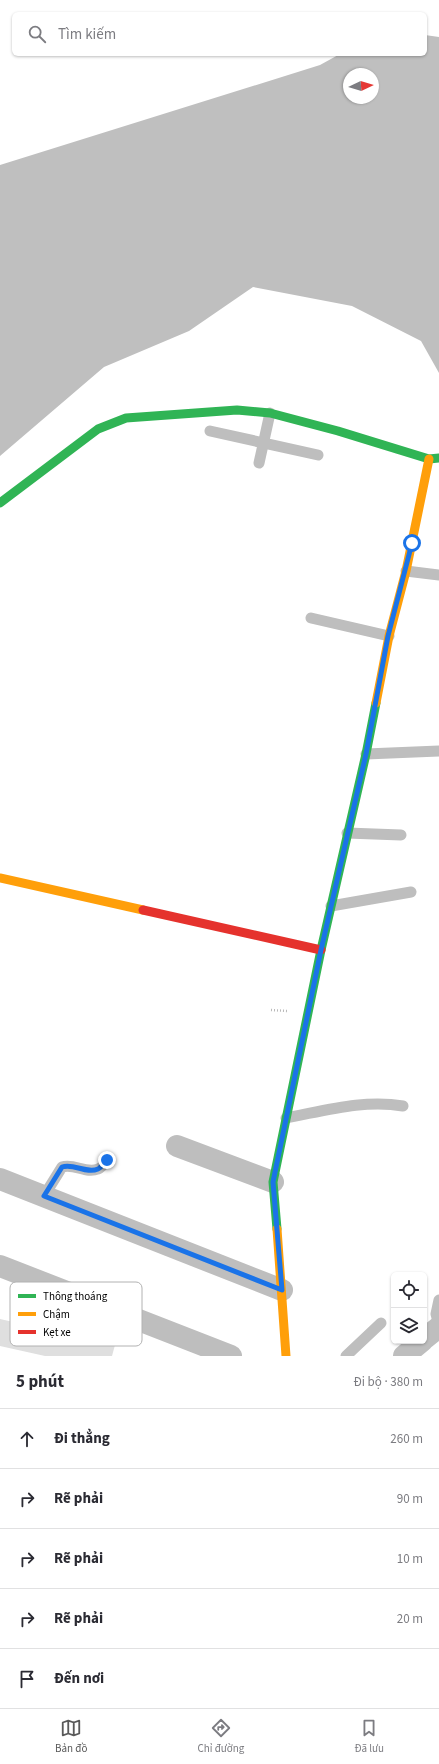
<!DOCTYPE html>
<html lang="vi">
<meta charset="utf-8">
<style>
:root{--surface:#fff;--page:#f7f7f7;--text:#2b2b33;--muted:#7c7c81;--line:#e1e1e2;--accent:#595959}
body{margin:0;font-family:"Source Sans 3",sans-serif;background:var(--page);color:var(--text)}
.controls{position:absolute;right:12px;bottom:12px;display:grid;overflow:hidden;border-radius:6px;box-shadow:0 1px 3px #0004}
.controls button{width:36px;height:36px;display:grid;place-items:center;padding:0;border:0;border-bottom:1px solid var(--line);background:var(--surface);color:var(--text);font:20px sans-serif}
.compass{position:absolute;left:343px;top:68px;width:36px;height:36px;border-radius:50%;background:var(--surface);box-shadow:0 1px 3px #0004;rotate:86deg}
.stop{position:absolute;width:12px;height:12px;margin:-9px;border:3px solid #1a73e8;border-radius:50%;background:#fff}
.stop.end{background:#1a73e8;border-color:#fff;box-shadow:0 1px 4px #0008}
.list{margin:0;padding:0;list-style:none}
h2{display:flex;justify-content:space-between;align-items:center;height:52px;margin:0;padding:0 16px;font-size:17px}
h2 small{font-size:13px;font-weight:400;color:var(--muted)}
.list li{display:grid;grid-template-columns:26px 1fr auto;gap:12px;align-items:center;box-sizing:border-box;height:60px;padding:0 16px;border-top:1px solid var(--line)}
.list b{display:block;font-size:15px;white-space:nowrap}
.list em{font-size:13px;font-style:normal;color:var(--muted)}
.icon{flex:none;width:22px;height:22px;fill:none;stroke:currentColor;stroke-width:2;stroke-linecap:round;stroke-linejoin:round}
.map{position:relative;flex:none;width:439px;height:1356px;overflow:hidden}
.search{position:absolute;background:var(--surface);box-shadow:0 1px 3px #0004;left:12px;right:12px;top:12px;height:44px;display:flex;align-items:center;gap:10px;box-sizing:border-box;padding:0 14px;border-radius:6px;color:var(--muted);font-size:15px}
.sheet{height:352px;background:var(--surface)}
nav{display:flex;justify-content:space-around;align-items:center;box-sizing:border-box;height:56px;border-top:1px solid var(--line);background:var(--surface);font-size:11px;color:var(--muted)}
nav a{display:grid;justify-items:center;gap:2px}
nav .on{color:var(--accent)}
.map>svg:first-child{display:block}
</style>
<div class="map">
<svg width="439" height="1356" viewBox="0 0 439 1356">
<rect width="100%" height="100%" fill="#fff"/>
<path fill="#bfbfbf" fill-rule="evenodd" d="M425,35l14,2v336l-18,-32 -69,-35 -99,-19 -64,44 -85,36 -104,89v-291l320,-100 20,-11h85zM349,74h24v24h-24z"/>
<path fill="#dfdfdf" d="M0,1319l115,26 -3,11h-67l-45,-10z"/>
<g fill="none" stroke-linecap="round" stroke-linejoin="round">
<path stroke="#b9b9b9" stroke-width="2.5" stroke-dasharray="1 2" stroke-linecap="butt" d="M271,1010l16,1"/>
<path stroke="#bebebe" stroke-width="11" d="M210,431l108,24
M259,463l11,-50
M406,571l33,4
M311,618l78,18
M366,754l73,-3
M347,833l54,2
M331,906l80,-14
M286,1118c38,-7 78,-19 117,-12
M44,1196l18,-29c12,-4 24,7 36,2 3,-1 7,-6 9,-9
M439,1300l-3,14 3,11
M346,1356l35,-33"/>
<path stroke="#bebebe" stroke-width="22" d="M177,1146l96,36
M0,1179l282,111
M0,1266l231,90
M424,1339l15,-12
M404,1356l18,-15"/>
<path stroke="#30b455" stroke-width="9" d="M0,503l98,-74 28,-11 111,-8 33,3 68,18 91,28 10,-1
M277,1229l-4,-47 48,-232 45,-196 10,-51"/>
<path stroke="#ff9f0a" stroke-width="9" d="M376,703l13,-67 17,-65 23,-112
M0,878l143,32
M277,1229l9,127"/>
<path stroke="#e5322d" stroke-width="9" d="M143,910l178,40"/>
</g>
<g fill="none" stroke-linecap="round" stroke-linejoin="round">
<path stroke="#1a73e8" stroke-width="5" d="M107,1160c-3,3 -6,8 -9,9 -12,5 -24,-6 -36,-2l-18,29 238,94 -9,-108 48,-232 45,-196 22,-118 24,-93"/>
</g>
<rect x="10" y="1282" width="132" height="64" rx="6" fill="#fff" stroke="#b2b2b2" stroke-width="1"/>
<rect x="18" y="1294" width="18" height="4" fill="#30b455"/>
<rect x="18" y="1312" width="18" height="4" fill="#ff9f0a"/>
<rect x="18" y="1330" width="18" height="4" fill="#e5322d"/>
<g font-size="11" fill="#000">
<text x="43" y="1300">Thông thoáng</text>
<text x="43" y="1318">Chậm</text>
<text x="43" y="1336">Kẹt xe</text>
</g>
</svg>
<div class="controls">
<button><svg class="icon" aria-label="locate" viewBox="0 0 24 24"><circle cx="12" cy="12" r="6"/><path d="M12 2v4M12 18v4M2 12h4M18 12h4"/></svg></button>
<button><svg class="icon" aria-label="layers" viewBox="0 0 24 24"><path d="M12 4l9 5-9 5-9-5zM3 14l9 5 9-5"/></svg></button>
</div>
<svg class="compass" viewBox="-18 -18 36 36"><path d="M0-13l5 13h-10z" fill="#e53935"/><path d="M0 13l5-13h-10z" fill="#7c7c81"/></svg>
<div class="stop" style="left:412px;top:543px"></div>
<div class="stop end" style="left:107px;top:1160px"></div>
<div class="search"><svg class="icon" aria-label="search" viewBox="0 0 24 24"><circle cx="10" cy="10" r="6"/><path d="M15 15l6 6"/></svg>Tìm kiếm</div>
</div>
<section class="sheet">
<h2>5 phút<small>Đi bộ · 380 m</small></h2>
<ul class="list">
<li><svg class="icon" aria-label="ahead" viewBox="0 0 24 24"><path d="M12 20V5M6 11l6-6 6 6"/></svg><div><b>Đi thẳng</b></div><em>260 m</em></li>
<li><svg class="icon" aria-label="right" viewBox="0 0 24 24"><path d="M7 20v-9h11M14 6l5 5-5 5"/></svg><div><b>Rẽ phải</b></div><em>90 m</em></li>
<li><svg class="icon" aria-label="right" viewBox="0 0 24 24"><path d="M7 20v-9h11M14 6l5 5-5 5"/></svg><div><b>Rẽ phải</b></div><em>10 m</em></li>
<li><svg class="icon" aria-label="right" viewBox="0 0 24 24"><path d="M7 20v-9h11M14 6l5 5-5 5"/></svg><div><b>Rẽ phải</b></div><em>20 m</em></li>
<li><svg class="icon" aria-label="arrive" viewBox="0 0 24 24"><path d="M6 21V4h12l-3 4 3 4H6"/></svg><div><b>Đến nơi</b></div></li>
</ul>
</section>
<nav>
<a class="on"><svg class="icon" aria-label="map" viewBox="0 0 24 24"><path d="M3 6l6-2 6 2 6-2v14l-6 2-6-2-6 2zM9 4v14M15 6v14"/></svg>Bản đồ</a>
<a><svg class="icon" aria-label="directions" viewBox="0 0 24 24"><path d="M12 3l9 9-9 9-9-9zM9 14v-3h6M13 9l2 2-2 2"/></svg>Chỉ đường</a>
<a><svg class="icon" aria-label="saved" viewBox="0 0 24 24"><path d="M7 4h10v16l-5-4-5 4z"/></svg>Đã lưu</a>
</nav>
